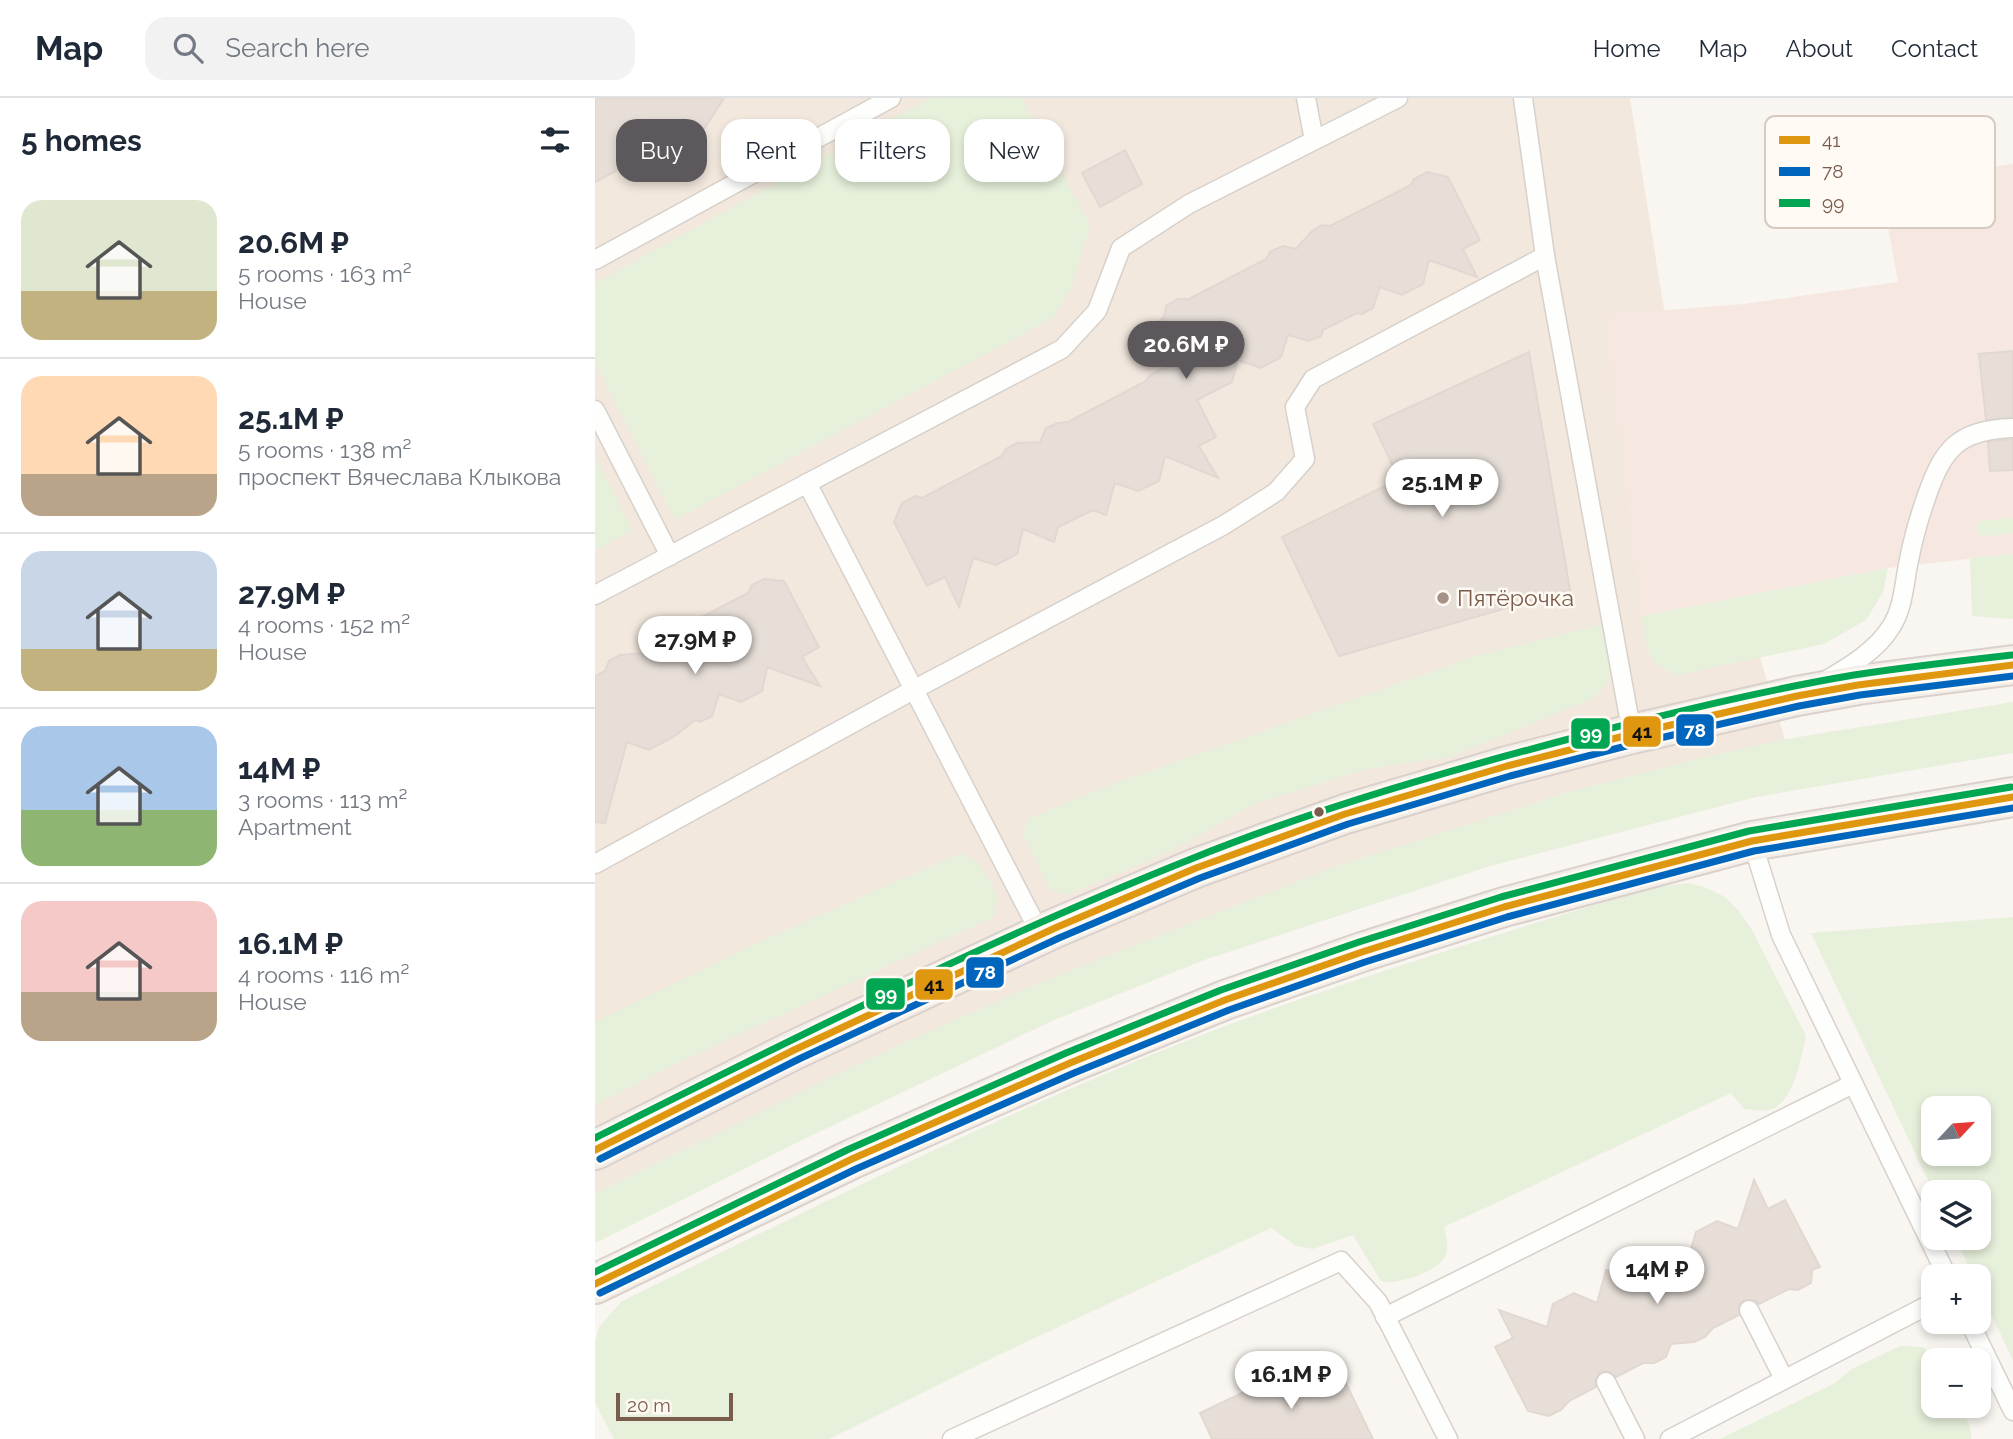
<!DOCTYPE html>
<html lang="en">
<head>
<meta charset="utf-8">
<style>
	:root { --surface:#fff; --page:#f2f2f3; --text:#1f2937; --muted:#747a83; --line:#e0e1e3; --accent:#5c585b }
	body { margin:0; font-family:Raleway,sans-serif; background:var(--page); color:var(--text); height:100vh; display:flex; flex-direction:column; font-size:26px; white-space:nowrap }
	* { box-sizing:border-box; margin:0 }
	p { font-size:23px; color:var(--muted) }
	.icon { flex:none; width:38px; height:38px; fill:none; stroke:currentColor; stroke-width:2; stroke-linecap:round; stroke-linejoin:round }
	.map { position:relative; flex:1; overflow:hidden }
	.panel { display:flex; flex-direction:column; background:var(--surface); width:595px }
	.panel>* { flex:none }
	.banner { position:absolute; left:21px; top:21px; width:665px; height:63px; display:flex; gap:14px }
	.needle { width:46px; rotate:64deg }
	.buttons { position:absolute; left:1326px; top:998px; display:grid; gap:14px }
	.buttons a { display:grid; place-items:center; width:70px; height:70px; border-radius:14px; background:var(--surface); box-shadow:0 4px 10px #0003; font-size:35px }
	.scale { position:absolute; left:21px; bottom:18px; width:117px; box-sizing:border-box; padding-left:7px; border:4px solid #7a5c4d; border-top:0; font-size:19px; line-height:24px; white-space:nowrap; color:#7a5c4d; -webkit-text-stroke:5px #fffaf3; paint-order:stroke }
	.price { position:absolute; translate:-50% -60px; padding:0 16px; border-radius:24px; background:#fff; color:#222; font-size:23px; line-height:46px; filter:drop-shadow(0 2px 4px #0008) }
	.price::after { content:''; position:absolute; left:50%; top:42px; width:21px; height:16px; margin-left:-10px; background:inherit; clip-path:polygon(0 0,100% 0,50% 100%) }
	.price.current { background:var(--accent); color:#fff }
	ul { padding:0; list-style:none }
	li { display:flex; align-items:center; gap:21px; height:175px; padding:0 21px }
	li+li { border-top:2px solid var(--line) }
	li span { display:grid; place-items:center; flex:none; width:196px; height:140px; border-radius:21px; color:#555 }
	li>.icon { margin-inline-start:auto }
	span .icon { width:84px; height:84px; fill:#fffc; stroke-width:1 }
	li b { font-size:30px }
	h2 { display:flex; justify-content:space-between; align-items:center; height:84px; padding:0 21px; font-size:30px }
	.pill { padding:0 24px; border-radius:21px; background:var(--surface); box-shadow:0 4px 10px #0003; font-size:24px; line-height:63px }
	.pill.current { background:var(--accent); color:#fff }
	header { display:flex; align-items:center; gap:42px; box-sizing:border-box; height:98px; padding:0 35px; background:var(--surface); border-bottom:2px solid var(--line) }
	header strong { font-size:33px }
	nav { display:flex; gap:38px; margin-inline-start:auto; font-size:24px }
	.search { width:490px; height:63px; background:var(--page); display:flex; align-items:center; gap:18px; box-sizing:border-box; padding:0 24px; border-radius:21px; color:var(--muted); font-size:26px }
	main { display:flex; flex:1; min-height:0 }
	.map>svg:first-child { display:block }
</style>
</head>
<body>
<header>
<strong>Map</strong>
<div class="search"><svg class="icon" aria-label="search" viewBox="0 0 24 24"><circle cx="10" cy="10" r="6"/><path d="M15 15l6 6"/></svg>Search here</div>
<nav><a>Home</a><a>Map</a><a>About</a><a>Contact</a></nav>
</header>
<main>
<section class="panel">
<h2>5 homes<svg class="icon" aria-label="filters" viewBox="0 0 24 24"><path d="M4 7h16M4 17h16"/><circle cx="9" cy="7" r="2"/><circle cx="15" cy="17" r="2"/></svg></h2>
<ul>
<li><span style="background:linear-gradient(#dfe7d0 65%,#c2b280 0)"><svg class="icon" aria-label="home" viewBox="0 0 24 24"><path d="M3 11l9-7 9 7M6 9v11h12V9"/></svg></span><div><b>20.6M ₽</b><p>5 rooms · 163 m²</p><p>House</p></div></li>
<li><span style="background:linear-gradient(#ffd9b3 70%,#b9a48a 0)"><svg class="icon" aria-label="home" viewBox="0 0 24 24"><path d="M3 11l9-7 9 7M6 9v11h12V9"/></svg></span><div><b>25.1M ₽</b><p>5 rooms · 138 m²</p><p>проспект Вячеслава Клыкова</p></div></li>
<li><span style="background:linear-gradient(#c9d6e8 70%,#c2b280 0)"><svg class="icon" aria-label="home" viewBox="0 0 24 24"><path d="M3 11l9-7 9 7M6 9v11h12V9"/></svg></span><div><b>27.9M ₽</b><p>4 rooms · 152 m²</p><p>House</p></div></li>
<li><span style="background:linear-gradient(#a9c7e8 60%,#8fb573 0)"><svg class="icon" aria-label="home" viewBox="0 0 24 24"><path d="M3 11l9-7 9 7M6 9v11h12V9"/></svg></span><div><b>14M ₽</b><p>3 rooms · 113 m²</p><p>Apartment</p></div></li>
<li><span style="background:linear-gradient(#f6c9c9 65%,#b9a48a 0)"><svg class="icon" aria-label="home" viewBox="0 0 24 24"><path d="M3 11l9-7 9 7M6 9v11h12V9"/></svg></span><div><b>16.1M ₽</b><p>4 rooms · 116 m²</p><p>House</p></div></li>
</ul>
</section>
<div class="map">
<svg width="1418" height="1341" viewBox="0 0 1418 1341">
	<rect width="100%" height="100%" fill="#f9f5f0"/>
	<path fill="#f2e8de" d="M0,0H1035L1080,280L1198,668L752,791L0,1124Z"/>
	<path fill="#f6e8e1" d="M1418,66V456L1293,470L1046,518L1010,217L1149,206L1303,184L1285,85Z"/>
	<g fill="#e7f0db" fill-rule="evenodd">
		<path d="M335,0H426L495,127L476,192L458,220L80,422L0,264V185Z"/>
		<path d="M0,358L37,432L0,453Z"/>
		<path d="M1418,420V435L1386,439L1380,431L1385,423Z"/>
		<path d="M1418,456V521L1377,518L1375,460Z"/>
		<path d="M1293,470L1288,494L1271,522L1229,546L1083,577C1050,567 1052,548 1046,518Z"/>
		<path d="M1009,526L1015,564L1013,584L999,600L855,659L772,671L660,706L576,753L472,797L454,791L428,736L433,721L515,687L881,558Z"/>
		<path d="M1418,604V655L1161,699L895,768L612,861L459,922L203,1044L0,1145V1095L290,953L441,886L739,769L977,693L1113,658L1192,641Z"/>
		<path d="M366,755L383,764L403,798L399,819L91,961L0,1007V924L162,845Z"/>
		<path d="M1093,785L1112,790L1130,799L1143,812L1157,832L1211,938C1207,958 1198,1004 1177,1011C1168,1014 1159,1012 1149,1011L1136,995L849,1129C851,1137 854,1148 851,1157C845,1173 801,1188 786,1183L758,1137L718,1151L701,1148L676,1130L412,1253L234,1341H19L0,1304V1245L4,1229L27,1203C191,1123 354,1041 522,971C695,898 876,845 1055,790Z"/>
		<path d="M1418,819V1262L1384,1191V1178H1378L1360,1139H1384V1094L1339,1095L1216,835ZM1339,1010H1384V1055H1339Z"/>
		<path d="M1305,1248L1327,1249L1341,1260L1339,1262V1307H1365C1370,1317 1378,1330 1376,1341H1125L1240,1285L1257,1271Z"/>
	</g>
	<g fill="#e6ded7" stroke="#e2d8d2" stroke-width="2">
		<path d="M0,0H129L109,31L97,37L91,36L0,84Z"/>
		<path d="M530,52L547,86L505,109L487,75Z"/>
		<path d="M832,74L853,79L885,142L868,151L882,179L834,162L828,186L807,197L785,189L778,210L767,216L762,215L728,232L726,238L714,243L693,237L686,259L666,270L643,262L637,284L602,302L621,339L604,348L623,380L570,358L564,383L543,393L520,385L511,417L498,412L463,429L459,444L428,431L422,456L401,467L378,460L364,509L350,479L332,488L299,424L307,405L320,398L327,400L407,358L411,351L422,345L445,344L451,330L463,325L473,324L551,283L555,277L582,263L562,225L569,219L571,208L583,201H594L671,161L676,153L688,148L701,151L717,133L727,127L735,128L816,87L819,81Z"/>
		<path d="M1418,253V319L1391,322L1384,256Z"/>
		<path d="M934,254L975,492L744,558L687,439L804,381L778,326Z"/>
		<path d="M1418,341V372L1395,373L1393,344Z"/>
		<path d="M169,481L189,483L224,549L207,559L225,588L172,569L167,593L146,604L124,596L117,618L105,624L100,622L80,638L54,652L32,644L10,725L0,724V578L10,573L14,563L25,557L49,555L54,542L65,536L75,535L113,516L153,495L157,487Z"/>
		<path d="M1159,1082L1173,1111L1190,1102L1225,1169L1217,1172L1216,1185L1203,1192L1194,1191L1164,1206L1160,1202H1150L1144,1206V1217L1118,1230L1110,1239L1099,1244L1076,1246L1071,1259L1059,1265H1048L1021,1279L1012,1273L1005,1274L1000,1283L1001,1289L974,1303L966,1312L954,1318L933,1313L900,1249L918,1240L904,1212L952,1229L958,1206L979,1195L1002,1205L1011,1172L1024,1177L1059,1160L1061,1155L1072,1149L1094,1158L1101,1134L1122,1123L1143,1131Z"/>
		<path d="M741,1265L778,1341H617L605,1315L674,1282L677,1289L718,1269L720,1275Z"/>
	</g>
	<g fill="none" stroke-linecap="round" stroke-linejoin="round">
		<g stroke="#d7d1cb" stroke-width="21">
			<g id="service">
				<path d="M711,0L719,42"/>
				<path d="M928,0L950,158L1037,636"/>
				<path d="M0,162L296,0"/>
				<path d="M0,312L75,458"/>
				<path d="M212,385L446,837"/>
				<path d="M0,497L467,251L502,213L526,150L594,106L803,0"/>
				<path d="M1230,583C1254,569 1282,552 1296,529C1309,509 1309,484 1314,462C1318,441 1324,420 1331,400C1348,351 1362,332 1418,330"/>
				<path d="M1157,743L1186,837L1352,1178"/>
				<path d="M0,766L320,591L629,427L681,394L710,361L700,309L718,281L950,158"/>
				<path d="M1154,1212L1189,1281"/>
				<path d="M790,1219L1258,986"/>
				<path d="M1374,1223L1418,1313"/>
				<path d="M1011,1284L1040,1341"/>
				<path d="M357,1341L746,1163L783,1204L853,1341"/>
				<path d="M1075,1341L1339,1204"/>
			</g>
		</g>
		<g stroke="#dad1cc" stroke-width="42">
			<g id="primary">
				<path d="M0,1052L199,952L460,830L601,770L750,716L912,668L1037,636L1202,598L1263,587L1418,567"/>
				<path d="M0,1186L257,1061L475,965L630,902L767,854L909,809L1157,743L1418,699"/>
			</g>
		</g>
		<use href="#service" stroke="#fefefd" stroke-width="18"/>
		<use href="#primary" stroke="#f3eee8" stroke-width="38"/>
		<g stroke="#fffaf3" stroke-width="12">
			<g id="bus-1">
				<path d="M0,1052L199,952L460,830L601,770L750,716L912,668L1037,636L1202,598L1263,587L1418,567"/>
				<path d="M0,1186L257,1061L475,965L630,902L767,854L909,809L1157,743L1418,699"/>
			</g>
		</g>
		<g stroke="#fffaf3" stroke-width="12">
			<g id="bus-2">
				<path d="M5,1061L204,961L464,840L605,780L753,726L915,678L1039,646L1204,608L1265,597L1418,578"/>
				<path d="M5,1195L261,1071L479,975L634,912L770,864L912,819L1159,753L1418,710"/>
			</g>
		</g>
		<g stroke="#fffaf3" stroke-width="12">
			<g id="bus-3">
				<path d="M0,1040C196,942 392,842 596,761C725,709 859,671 993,636C1081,614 1170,592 1259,577C1311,569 1364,563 1417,557"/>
				<path d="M0,1174L252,1052L471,955L626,892L764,844L906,799L1154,733L1416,689"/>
			</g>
		</g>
		<use href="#bus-1" stroke="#de970f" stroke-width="7"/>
		<use href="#bus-2" stroke="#0065bd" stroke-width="7"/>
		<use href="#bus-3" stroke="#00a651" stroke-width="7"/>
	</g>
	<circle fill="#a69286" stroke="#fffaf3" stroke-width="2.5" cx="848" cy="500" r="7"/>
	<circle fill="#7a5c4d" stroke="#fffaf3" stroke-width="2.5" cx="724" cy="714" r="6"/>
	<g text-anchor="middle" stroke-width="5" stroke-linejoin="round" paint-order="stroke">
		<g font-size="23" fill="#7a5c4d" stroke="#fffaf3" text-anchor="start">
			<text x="862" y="508">Пятёрочка</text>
		</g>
	</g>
	<rect x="1170" y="18" width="230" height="112" rx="10" fill="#fffaf3" stroke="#d7cbc1" stroke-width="2"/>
	<rect x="1184" y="38" width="31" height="8" fill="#de970f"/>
	<rect x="1184" y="69" width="31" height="9" fill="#0065bd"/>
	<rect x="1184" y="101" width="31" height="8" fill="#00a651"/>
	<g font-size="19" fill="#7a5c4d">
		<text x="1227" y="49">41</text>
		<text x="1227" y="80">78</text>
		<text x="1227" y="112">99</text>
	</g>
	<g stroke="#fffaf3" stroke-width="2.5">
		<rect x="1080" y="615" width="40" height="34" rx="7" fill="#0065bd"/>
		<rect x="1027" y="617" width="40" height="33" rx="7" fill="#de970f"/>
		<rect x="975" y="619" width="41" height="33" rx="7" fill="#00a651"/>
		<rect x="370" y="858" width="40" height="33" rx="7" fill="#0065bd"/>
		<rect x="319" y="870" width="40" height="33" rx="7" fill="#de970f"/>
		<rect x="270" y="879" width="41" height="34" rx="7" fill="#00a651"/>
	</g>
	<g font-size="19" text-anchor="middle" font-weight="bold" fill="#fff">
		<text x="1100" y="639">78</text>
		<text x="996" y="642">99</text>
		<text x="390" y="881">78</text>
		<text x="291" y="903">99</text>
	</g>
	<g font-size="19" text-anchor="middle" font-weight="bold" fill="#111">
		<text x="1047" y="640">41</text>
		<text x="339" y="893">41</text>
	</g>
</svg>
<div class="buttons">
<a><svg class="needle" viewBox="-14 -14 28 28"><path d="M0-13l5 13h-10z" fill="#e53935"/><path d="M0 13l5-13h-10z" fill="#747a83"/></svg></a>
<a><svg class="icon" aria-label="layers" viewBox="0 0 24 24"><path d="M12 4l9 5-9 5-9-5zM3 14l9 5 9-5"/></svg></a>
<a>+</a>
<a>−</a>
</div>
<div class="scale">20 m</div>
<b class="price current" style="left:591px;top:283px">20.6M ₽</b>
<b class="price" style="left:847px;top:421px">25.1M ₽</b>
<b class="price" style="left:100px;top:578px">27.9M ₽</b>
<b class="price" style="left:1062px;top:1208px">14M ₽</b>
<b class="price" style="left:696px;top:1313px">16.1M ₽</b>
<div class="banner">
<a class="pill current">Buy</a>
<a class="pill">Rent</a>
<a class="pill">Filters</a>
<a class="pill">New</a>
</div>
</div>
</main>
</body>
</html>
